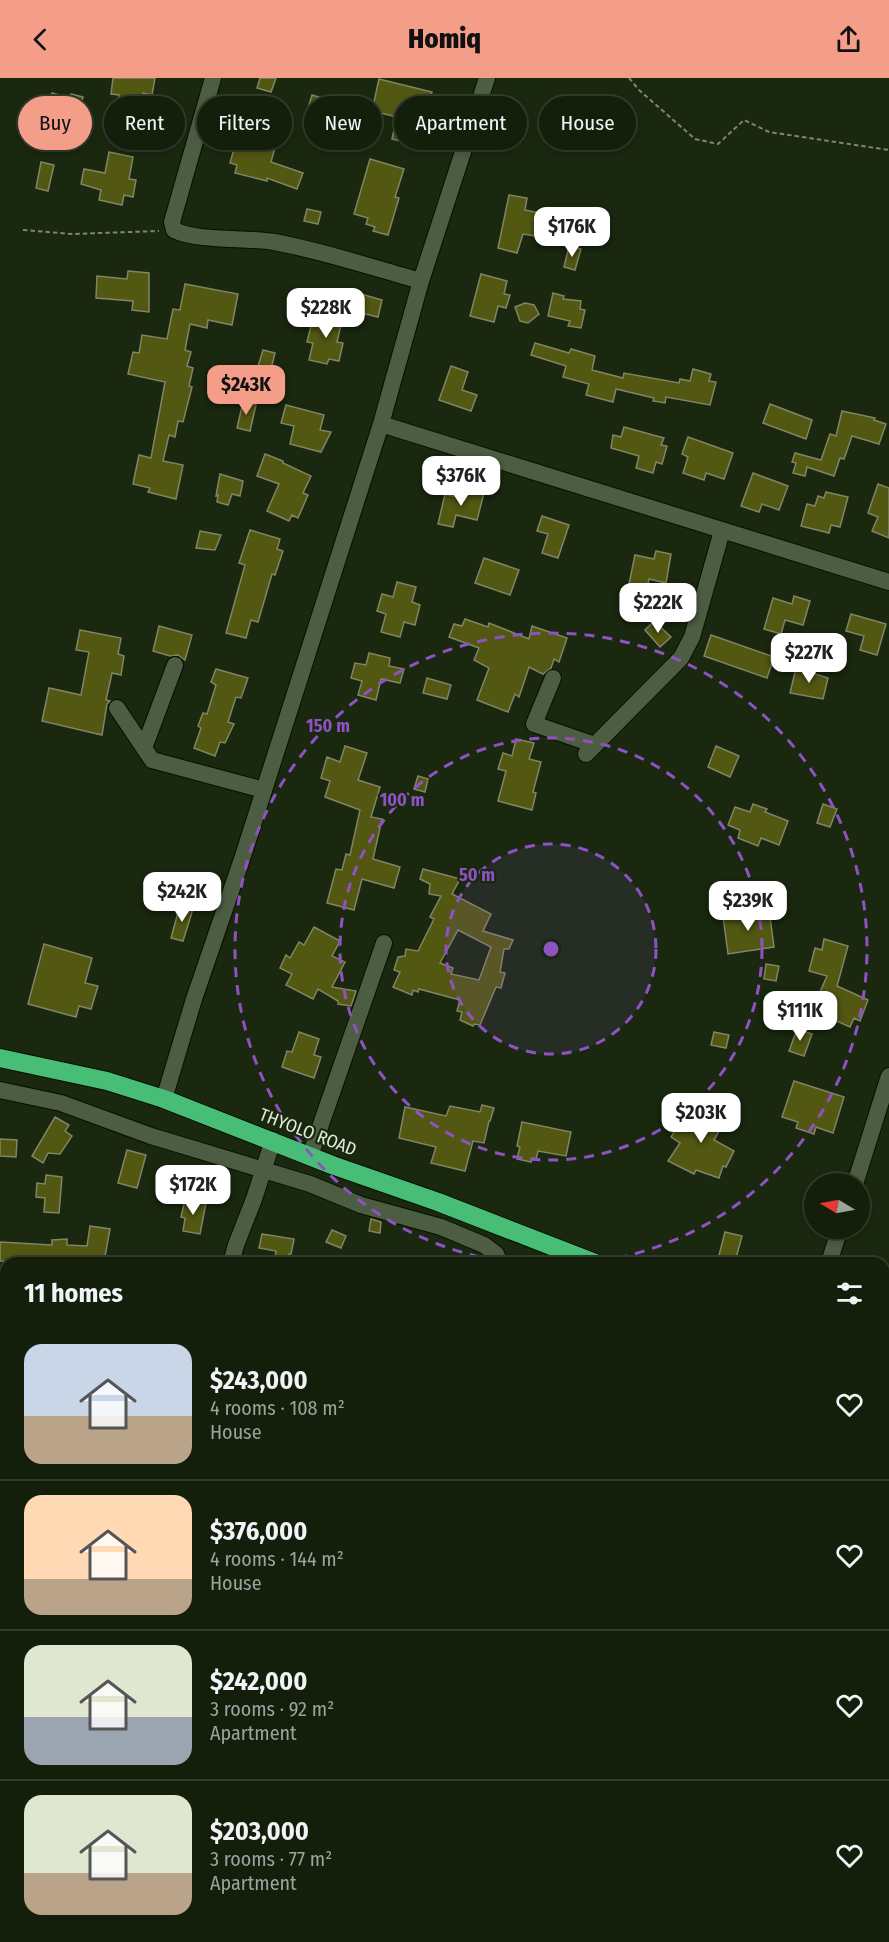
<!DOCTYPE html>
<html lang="en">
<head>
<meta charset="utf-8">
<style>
	:root { --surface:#131e0b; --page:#202b19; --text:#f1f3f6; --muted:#9da29d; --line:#323c2c; --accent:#f49e8a }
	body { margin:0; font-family:"Fira Sans Condensed",sans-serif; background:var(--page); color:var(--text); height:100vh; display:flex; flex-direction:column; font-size:22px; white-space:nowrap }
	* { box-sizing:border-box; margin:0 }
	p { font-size:20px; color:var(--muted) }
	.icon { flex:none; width:33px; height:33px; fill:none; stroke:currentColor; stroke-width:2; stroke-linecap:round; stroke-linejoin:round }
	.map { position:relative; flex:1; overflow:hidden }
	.sheet { position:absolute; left:0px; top:1179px; width:890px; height:686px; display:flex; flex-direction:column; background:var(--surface); border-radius:18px 18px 0 0; box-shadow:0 3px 9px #0003,0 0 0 2px var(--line) }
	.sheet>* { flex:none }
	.top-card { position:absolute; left:18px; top:18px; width:854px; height:54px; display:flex; gap:12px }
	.needle { width:39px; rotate:280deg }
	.buttons { position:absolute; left:804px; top:1095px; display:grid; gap:12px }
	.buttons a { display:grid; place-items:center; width:66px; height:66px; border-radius:50%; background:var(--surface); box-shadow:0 3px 9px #0003,0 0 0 2px var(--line); font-size:30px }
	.price { position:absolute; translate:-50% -51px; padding:0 14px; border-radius:12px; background:#fff; color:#222; font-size:20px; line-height:39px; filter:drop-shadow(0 2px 3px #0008) }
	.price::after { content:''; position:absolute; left:50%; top:36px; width:18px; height:14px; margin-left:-9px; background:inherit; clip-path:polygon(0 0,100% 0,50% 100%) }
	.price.on { background:var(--accent); color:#111 }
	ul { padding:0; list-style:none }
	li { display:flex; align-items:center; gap:18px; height:150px; padding:0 24px }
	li+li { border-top:2px solid var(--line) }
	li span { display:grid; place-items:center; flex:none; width:168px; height:120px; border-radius:18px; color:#555 }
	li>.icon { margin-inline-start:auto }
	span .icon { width:72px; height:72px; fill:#fffc; stroke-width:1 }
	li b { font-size:26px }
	h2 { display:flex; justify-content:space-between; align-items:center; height:72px; padding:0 24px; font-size:26px }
	.pill { padding:0 21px; border-radius:27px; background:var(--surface); box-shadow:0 3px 9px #0003,0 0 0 2px var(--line); font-size:21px; line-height:54px }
	.pill.on { background:var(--accent); color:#111 }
	header { display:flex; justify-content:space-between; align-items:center; height:78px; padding:0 24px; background:var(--accent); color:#111; font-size:27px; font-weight:800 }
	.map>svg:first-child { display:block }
</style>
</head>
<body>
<header><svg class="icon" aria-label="back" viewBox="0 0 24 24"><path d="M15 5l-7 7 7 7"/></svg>Homiq<svg class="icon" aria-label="share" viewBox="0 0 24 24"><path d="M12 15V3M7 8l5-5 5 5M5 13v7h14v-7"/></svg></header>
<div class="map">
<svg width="889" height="1864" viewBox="0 0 889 1864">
	<rect width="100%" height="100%" fill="#19280f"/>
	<g fill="#525712" stroke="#818565" stroke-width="1.5" fill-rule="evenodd">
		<path d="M113,0H155L152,17L143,15L141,28L118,24L119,17L111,16Z"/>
		<path d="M260,0H276L271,14L257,10Z"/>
		<path d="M379,1L432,14L424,47L413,44L408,65L392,61L397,39L372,33Z"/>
		<path d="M52,15L70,20L71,16L83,19L75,47L63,44L64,40L46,35Z"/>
		<path d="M312,17L329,22L323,42L306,37Z"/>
		<path d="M238,57L276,66L271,84L303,95L297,111L267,100V103L235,95L237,87L230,85Z"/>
		<path d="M109,74L133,79L129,101L136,102L133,119L124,117L122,127L99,122L101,112L81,106L84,91L105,95Z"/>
		<path d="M370,81L404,91L395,119L399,120L388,157L373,153L375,149L366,146L368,140L354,136Z"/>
		<path d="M41,84L54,87L48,113L36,110Z"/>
		<path d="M509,117L527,120L525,132L540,135L535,158L523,156L517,175L498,170Z"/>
		<path d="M307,131L321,134L318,146L304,143Z"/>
		<path d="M569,168L581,171L575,192L564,189Z"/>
		<path d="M128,193L149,195V234L132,232L133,223L96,220L97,198L127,201Z"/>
		<path d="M481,196L507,203L504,216L510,217L506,230L498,228L494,244L470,238Z"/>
		<path d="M185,206L238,216L232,247L208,242L207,250L190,246L185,272L191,274L187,288L193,290L189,308L192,309L183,344L178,343L175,359L169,357L163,383L183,387L176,421L148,414L150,410L133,406L139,377L151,380L165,304L128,296L133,274L139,275L142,257L167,261L173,231L180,232Z"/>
		<path d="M354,214L382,222L378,239L349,232Z"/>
		<path d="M553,215L564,218L563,221L581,223L580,231L585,232L581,250L568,248L570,243L548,238Z"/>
		<path d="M525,225L534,227L539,236L528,245L520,243L515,229Z"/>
		<path d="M323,234L343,239L337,264L343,265L339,283L329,281L327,286L309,282L313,265L307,264L312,244L320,246Z"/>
		<path d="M535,265L569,275L571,271L595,278L592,292L623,300L624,295L679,305L680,301L690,303L693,291L711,296L709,303L716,304L710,327L666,319L665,325L653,323L654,320L616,311L613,324L586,317L589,306L563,299L566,288L531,277Z"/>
		<path d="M263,272L275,275L269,299L256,295Z"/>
		<path d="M451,288L468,294L462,312L477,317L471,333L439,322Z"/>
		<path d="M243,324L256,327L250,353L237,350Z"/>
		<path d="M770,326L812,342L806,361L763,345Z"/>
		<path d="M286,327L324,337L320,352L331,354L321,374L290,366L294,348L281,345Z"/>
		<path d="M842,333L875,340L874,342L886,346L879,366L852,358L844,381L840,380L834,398L807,389L805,398L793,395L796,385L792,384L795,375L821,382L830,356L836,358Z"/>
		<path d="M624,349L664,360L661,367L667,368L662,386L656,384L653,395L636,390L639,378L611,370L613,357L621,359Z"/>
		<path d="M688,359L733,375L724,401L706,395L704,402L683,395L688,379L682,376Z"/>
		<path d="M265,376L283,383V385L311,398L303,415L308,417L298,440L292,437L289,443L267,433L279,406L257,398Z"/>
		<path d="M753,395L788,408L779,432L762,426L759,434L741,428Z"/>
		<path d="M220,396L243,403L240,418L232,416L228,427L217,424L218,417L216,418Z"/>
		<path d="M878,406L889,410V460L872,453L878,439L868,435Z"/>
		<path d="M464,411L484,415L477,442L456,437L453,449L438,446L445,416L462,420Z"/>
		<path d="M826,414L848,419L840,449L831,447L829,455L801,448L807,426L815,428L818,418L824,420Z"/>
		<path d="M542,438L569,447L558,480L542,475L548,456L537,453Z"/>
		<path d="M250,452L280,461L277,471L283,473L275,497L272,496L258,544L251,542L246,560L226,555L245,487L239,485Z"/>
		<path d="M200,453L221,457L215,472L196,470Z"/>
		<path d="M656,473L671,476L666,505L649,501L647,510L629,506L635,477L654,481Z"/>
		<path d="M484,480L519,492L510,517L475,505Z"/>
		<path d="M397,504L416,509L412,524L420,527L415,547L404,544L400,559L381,554L386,536L377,533L382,516L393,519Z"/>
		<path d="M794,518L810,523L803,547L785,542L781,556L764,551L773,520L792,526Z"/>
		<path d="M851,536L886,546L877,577L860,572L864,558L846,553Z"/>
		<path d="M465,541L488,549L489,545L529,561L532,548L567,560L559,584L554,581L551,590L543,596L529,589L519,619L515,616L508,634L477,622L489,590L474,582L479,570L449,559L454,546L462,548Z"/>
		<path d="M654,543L671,559L660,569L645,552Z"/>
		<path d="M159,548L192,557L185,582L178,577L170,578L153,573Z"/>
		<path d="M80,552L121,560L118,576L124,578L121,597L112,595L106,622L110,623L107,626L102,657L42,643L49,610L81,617L89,574L76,572Z"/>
		<path d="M711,557L774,579L767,600L704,578Z"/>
		<path d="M369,575L390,580L389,588L404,591L400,605L381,601L376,622L358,617L362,603L351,600L355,585L366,587Z"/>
		<path d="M796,590L828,600L823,621L790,615Z"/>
		<path d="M216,591L248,600L241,620L236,619L228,644L234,646L225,665L220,664L215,678L194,670L201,650L198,648L203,635L207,636L216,607L211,604Z"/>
		<path d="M427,600L451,607L447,621L423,615Z"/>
		<path d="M516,661L534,665L529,681L541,684L533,714L536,715L532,732L498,723L506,693L498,691L503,675L512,678Z"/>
		<path d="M345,668L367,675L358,702L380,709L371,739L382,741L373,781L400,789L394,810L362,801L354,832L327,825L336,791L342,792L346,776L350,777L360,732L325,719L330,703L321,700L327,679L340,684Z"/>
		<path d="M716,668L739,678L730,699L708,689Z"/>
		<path d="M418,698L428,701L425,714L414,711Z"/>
		<path d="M753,726L767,731L765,734L788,743L779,767L761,760L758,768L738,760L740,752L728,747L735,729L750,734Z"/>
		<path d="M823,726L837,731L830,749L817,745Z"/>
		<path d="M423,791L460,801L452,816L491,836L483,853L513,862L509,871H504L500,894L505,895L501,910L496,909L480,947L474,946L473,948L460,942L462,934L457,933L460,922L419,911L418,914L413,912L412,917L393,909L400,894L394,892L398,879L405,878L406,871L418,873L434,841L430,839L441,818L429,816L430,806L420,801ZM458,852L491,869L479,902L451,896L453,890L440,885Z"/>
		<path d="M180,827L193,831L183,863L171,860Z"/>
		<path d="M769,831L774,869L728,876L723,838Z"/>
		<path d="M314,849L340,863L332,878L345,884L332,909L356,913L351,928L338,926V923L318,911L313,921L286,907L292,896L280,890L286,877L290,880L299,864L304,867Z"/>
		<path d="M824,861L848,868L837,908L868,922L860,943L854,940L850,949L812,932L827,898L809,893L815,870L822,872Z"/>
		<path d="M44,866L92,880L85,905L98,908L91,931L79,928L76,939L28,926Z"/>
		<path d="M766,886L779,888L776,903L764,901Z"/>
		<path d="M797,951L812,956L804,978L789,973Z"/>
		<path d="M299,954L319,961L314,977L321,979L314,1000L282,989L287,973L292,974Z"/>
		<path d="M714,954L729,957L726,970L711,967Z"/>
		<path d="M794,1003L844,1019L833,1055L816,1049L814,1056L796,1050L798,1044L782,1039Z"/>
		<path d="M698,1026L725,1043L714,1062L734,1073L726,1089L723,1088L719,1100L696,1092L694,1096L668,1083L680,1065L671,1059L682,1041L687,1045Z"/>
		<path d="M482,1027L494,1030L490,1043H489L484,1065L473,1063L465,1093L431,1085L436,1069L399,1060L405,1029L446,1038L450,1028L480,1034Z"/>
		<path d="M55,1039L69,1047L65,1053L72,1058L60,1076L48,1075L43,1085L32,1078Z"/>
		<path d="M522,1044L571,1054L566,1078L538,1073L536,1081L532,1080L531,1084L517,1081L520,1069L517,1068Z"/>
		<path d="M0,1061L17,1062L16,1079L0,1078Z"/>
		<path d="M127,1072L146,1077L137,1110L118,1105Z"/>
		<path d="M46,1097L62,1099L59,1135L44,1134L45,1120L36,1119L37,1105L45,1106Z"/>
		<path d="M185,1121L206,1125L200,1156L183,1153L185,1140L181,1139Z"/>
		<path d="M371,1141L381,1144L380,1155L369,1153Z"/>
		<path d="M90,1148L110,1151L104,1184L20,1185L0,1183V1164L52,1167V1162L67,1161V1167L87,1168Z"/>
		<path d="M332,1152L346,1158L341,1170L326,1164Z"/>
		<path d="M725,1154L742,1158L736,1180L732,1179L730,1185H717Z"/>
		<path d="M262,1156L294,1161L291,1176H289L287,1185H274L276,1173L259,1170Z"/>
	</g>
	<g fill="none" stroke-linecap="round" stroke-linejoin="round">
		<g stroke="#041000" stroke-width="18">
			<g id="minor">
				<path d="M213,0L172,144L174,152C199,164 246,159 274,164C324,173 373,190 421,203"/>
				<path d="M381,346L889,504"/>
				<path d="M553,600L534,646L595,667"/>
				<path d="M117,630L152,682L264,712"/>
				<path d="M144,670L175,587"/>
				<path d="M586,676L681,580L692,559L722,453"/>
				<path d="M0,1012L61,1025L151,1058L310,1106L361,1127L441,1149L484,1167L496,1176L500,1185"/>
				<path d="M164,1021L194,921L243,778L381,346L421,203L487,0"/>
				<path d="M310,1078L384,865"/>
				<path d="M855,1106L889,998"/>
				<path d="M231,1185L236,1167L254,1121L273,1062"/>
				<path d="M829,1185L840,1150"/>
				<path d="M884,1334L889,1338"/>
				<path d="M0,1417L6,1421"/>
				<path d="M884,1484H889"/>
				<path d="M0,1501L6,1502"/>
				<path d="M884,1629L889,1633"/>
				<path d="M884,1710L889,1707"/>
				<path d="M884,1741L886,1776L884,1782"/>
				<path d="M0,1813L6,1811"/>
				<path d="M94,1864V1858"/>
			</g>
		</g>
		<g stroke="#041000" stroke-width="20">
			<g id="highway">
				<path d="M0,980L107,1003L164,1021L332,1087L438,1124L595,1185"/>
				<path d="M884,1298L889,1300"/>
			</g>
		</g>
		<g stroke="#7b8773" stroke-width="2" stroke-dasharray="4.5 3" stroke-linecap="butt">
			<path d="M629,0L639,12L695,61L718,66L744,42L769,54L889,72"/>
			<path d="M23,152L72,156L159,153"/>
		</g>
		<use href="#minor" stroke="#4d5d42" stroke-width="16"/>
		<use href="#highway" stroke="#48bd76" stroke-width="18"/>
	</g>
	<circle cx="551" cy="871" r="105" fill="#8f52c4" fill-opacity=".12"/>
	<g fill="none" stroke="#8f52c4" stroke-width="3" stroke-dasharray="10 8">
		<circle cx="551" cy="871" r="105"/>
		<circle cx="551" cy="871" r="211"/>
		<path d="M515 1185A316 316 0 1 1 587 1185"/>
	</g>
	<g text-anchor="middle" stroke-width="4.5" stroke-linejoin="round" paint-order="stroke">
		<g font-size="18" fill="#dfe9d9" stroke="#19280f">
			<text transform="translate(308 1054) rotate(21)" y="6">THYOLO ROAD</text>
		</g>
	</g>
	<circle cx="551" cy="871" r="9" fill="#8f52c4" stroke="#19280f" stroke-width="3"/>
	<g font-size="18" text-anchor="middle" font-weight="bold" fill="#8f52c4" stroke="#19280f" stroke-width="4.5" stroke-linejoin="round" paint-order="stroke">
		<text x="328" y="654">150 m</text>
		<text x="402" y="728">100 m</text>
		<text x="477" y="803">50 m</text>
	</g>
</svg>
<div class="buttons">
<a><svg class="needle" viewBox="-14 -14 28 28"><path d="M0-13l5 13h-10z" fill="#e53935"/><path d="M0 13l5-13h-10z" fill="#9da29d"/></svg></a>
</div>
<b class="price" style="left:572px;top:180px">$176K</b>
<b class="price" style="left:326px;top:261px">$228K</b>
<b class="price on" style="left:246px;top:338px">$243K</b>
<b class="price" style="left:461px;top:429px">$376K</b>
<b class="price" style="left:658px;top:556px">$222K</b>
<b class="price" style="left:809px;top:606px">$227K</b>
<b class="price" style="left:182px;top:845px">$242K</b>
<b class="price" style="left:748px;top:854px">$239K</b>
<b class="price" style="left:800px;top:964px">$111K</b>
<b class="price" style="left:701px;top:1066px">$203K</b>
<b class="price" style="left:193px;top:1138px">$172K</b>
<div class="top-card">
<a class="pill on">Buy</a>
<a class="pill">Rent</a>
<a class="pill">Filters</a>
<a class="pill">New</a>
<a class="pill">Apartment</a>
<a class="pill">House</a>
</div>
<section class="sheet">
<h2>11 homes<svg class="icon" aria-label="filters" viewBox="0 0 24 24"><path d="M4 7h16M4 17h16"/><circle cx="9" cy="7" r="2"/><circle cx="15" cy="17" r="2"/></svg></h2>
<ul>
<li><span style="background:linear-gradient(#c9d6e8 60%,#b9a48a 0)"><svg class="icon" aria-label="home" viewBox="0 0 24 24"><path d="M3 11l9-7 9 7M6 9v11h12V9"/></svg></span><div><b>$243,000</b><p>4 rooms · 108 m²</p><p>House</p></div><svg class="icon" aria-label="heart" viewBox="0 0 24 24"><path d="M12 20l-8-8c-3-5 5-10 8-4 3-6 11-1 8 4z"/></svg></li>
<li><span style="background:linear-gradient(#ffd9b3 70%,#b9a48a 0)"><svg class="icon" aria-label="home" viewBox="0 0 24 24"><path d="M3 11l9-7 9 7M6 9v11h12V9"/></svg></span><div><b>$376,000</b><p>4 rooms · 144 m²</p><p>House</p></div><svg class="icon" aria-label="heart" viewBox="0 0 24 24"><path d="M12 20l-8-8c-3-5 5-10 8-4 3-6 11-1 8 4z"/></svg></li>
<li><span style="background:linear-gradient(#dfe7d0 60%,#9aa5b1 0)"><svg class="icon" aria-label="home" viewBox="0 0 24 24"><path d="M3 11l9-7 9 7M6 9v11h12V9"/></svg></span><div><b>$242,000</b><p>3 rooms · 92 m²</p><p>Apartment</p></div><svg class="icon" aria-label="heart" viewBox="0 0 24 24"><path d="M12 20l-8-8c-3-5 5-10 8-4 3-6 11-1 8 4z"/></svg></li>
<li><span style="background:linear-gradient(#dfe7d0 65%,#b9a48a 0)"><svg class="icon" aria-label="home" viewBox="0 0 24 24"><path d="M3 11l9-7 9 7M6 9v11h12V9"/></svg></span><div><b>$203,000</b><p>3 rooms · 77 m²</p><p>Apartment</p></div><svg class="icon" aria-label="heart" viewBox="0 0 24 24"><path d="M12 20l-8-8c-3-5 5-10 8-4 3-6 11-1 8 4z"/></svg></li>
</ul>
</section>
</div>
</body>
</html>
